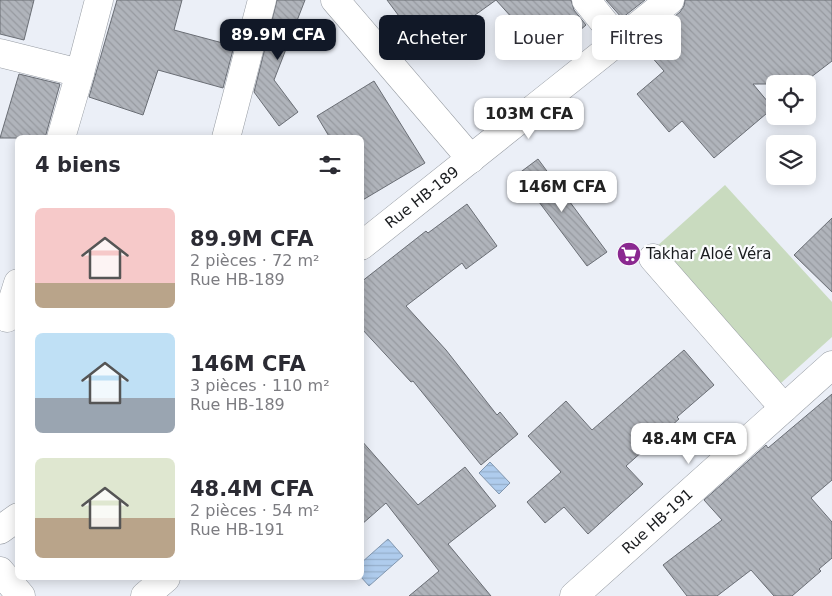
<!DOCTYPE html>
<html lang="fr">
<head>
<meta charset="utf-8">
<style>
	:root { --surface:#fff; --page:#f7f7f7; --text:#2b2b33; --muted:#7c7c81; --accent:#111827 }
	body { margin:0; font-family:"DejaVu Sans",sans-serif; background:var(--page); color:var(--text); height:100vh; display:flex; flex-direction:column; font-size:19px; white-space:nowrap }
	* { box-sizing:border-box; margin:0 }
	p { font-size:16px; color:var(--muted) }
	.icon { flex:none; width:28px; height:28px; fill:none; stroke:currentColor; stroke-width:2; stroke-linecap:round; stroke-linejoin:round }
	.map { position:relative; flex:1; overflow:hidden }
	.side { position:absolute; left:15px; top:135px; width:349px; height:445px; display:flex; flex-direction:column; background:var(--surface); border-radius:8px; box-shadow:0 2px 12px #0003 }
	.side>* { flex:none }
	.guide { position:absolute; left:379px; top:15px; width:378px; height:45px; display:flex; gap:10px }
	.controls { position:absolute; left:766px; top:75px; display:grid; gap:10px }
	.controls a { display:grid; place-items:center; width:50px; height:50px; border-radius:8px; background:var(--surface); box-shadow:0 2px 12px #0003; font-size:25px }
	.price { position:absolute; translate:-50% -42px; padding:0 11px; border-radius:10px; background:#fff; color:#222; font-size:16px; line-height:32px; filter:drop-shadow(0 1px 2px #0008) }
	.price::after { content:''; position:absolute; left:50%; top:30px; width:15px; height:11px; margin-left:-8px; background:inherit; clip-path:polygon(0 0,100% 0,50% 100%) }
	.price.active { background:var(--accent); color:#fff }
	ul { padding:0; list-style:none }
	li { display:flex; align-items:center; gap:15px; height:125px; padding:0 20px }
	li span { display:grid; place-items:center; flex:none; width:140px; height:100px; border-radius:8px; color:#555 }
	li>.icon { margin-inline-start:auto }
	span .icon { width:60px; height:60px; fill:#fffc; stroke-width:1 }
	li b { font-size:21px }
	h2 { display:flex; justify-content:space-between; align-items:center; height:60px; padding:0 20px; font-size:21px }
	.tag { padding:0 18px; border-radius:8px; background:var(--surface); box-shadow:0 2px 12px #0003; font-size:18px; line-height:45px }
	.tag.active { background:var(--accent); color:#fff }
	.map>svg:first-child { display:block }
</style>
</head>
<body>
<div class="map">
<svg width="832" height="596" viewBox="0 0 832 596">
	<defs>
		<pattern id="water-rules" width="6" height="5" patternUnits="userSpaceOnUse" patternTransform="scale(1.25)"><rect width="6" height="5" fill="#afcced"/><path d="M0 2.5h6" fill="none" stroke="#96afcb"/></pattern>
		<pattern id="building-back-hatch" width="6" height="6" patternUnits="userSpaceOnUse" patternTransform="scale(1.25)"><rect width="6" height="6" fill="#b0b4bb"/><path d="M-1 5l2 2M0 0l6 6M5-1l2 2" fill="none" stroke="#979aa0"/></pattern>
	</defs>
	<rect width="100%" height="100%" fill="#ebeff7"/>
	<path fill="#c9dbbf" d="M725,185L832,302V337L781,383L656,247Z"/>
	<g fill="url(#water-rules)" stroke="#8297af">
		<path d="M490,462L510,483L499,494L479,473Z"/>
		<path d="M388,539L403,556L369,586L361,577V563Z"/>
	</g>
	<g fill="url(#building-back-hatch)" stroke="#6a6e75">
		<path d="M0,0H34L24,40L0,34Z"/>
		<path d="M117,0H182L174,30L234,46L223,88L158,70L143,115L89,97Z"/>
		<path d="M277,0H305L274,80L298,112L279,126L254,92Z"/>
		<path d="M387,0H571L574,10L586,25L548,58L496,0L425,51Z"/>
		<path d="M606,0H645L622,18Z"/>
		<path d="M685,0H832V61L802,84H753L773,108L714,158L682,121L669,132L637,94L664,71L642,46L647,42L645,40L680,12L684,6Z"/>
		<path d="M19,74L60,84L45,138H0Z"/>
		<path d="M374,81L425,163L361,201V138H330L317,116Z"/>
		<path d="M538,159L607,252L587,266L518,174Z"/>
		<path d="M467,204L497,246L466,269L462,263L406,306L446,350L497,415L500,412L518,434L481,465L413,381L411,382L361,328V282L426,231L428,233Z"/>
		<path d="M832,218V292L794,255Z"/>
		<path d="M684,350L714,385L677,417L679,419L626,466L643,484L588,534L564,507L545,523L527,502L561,472L528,436L566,401L592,430Z"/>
		<path d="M832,394V480L811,498L832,522V558L819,569L821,571L792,596H774L751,570L717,596H687L663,565L722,520L704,500L766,445L768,448Z"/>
		<path d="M361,440L418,505L465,467L496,506L448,544L491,596H409L439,571L386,503L361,525Z"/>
	</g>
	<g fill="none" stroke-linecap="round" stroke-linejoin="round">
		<g stroke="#979ca3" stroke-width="29">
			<g id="minor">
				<path d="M335,0L471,159"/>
				<path d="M586,0L619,41"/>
				<path d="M0,53L80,73"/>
				<path d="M61,138L80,73L99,0"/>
				<path d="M226,138L262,0"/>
				<path d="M653,258L784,408"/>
				<path d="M7,318L18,283"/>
				<path d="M0,571L21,596"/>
				<path d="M145,596L166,578"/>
				<path id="s1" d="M574,596L832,365"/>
			</g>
		</g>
		<g stroke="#979ca3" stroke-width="29">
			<g id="tertiary">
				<path id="s2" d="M361,246L670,0"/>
				<path d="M0,530L18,517"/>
			</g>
		</g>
		<use href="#minor" stroke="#fff" stroke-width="28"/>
		<use href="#tertiary" stroke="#fff" stroke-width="28"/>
	</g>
	<defs>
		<g id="supermarket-disc" transform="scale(1.25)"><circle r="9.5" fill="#8a2890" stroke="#fbfcfe"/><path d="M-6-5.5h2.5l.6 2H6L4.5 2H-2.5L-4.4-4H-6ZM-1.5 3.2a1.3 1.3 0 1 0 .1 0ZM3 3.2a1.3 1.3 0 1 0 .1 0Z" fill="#fff"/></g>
	</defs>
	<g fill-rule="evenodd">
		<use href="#supermarket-disc" x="629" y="254"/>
	</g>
	<g text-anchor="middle" stroke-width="4.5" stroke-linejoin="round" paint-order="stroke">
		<g font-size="15" fill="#1a1c1f" stroke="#fbfcfe">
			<text dy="5" stroke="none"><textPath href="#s2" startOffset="78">Rue HB-189</textPath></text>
			<text dy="5" stroke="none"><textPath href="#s1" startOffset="112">Rue HB-191</textPath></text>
		</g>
		<g font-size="15" fill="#1a1c1f" stroke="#fbfcfe" text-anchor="start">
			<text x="646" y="259">Takhar Aloé Véra</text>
		</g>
	</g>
</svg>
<div class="controls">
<a><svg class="icon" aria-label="locate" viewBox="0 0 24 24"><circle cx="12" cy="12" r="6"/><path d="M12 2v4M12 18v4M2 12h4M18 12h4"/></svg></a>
<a><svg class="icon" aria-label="layers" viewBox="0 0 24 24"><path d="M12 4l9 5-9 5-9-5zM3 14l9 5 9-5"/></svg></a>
</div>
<b class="price active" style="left:278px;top:61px">89.9M CFA</b>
<b class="price" style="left:529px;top:140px">103M CFA</b>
<b class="price" style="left:562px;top:213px">146M CFA</b>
<b class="price" style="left:689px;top:465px">48.4M CFA</b>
<div class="guide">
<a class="tag active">Acheter</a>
<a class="tag">Louer</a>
<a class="tag">Filtres</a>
</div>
<section class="side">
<h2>4 biens<svg class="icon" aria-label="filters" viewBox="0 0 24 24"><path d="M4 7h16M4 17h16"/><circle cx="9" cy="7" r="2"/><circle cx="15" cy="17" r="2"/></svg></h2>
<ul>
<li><span style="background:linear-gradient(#f6c9c9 75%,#b9a48a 0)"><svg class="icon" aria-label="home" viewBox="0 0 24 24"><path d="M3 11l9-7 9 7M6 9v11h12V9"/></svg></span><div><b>89.9M CFA</b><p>2 pièces · 72 m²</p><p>Rue HB-189</p></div></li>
<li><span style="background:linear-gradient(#bfe0f5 65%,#9aa5b1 0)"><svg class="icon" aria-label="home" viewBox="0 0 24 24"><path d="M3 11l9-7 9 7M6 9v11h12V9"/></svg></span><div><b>146M CFA</b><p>3 pièces · 110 m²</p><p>Rue HB-189</p></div></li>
<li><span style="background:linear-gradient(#dfe7d0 60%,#b9a48a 0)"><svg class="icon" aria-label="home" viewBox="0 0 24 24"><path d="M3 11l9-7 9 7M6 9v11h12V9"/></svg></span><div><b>48.4M CFA</b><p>2 pièces · 54 m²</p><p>Rue HB-191</p></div></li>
</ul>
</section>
</div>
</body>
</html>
